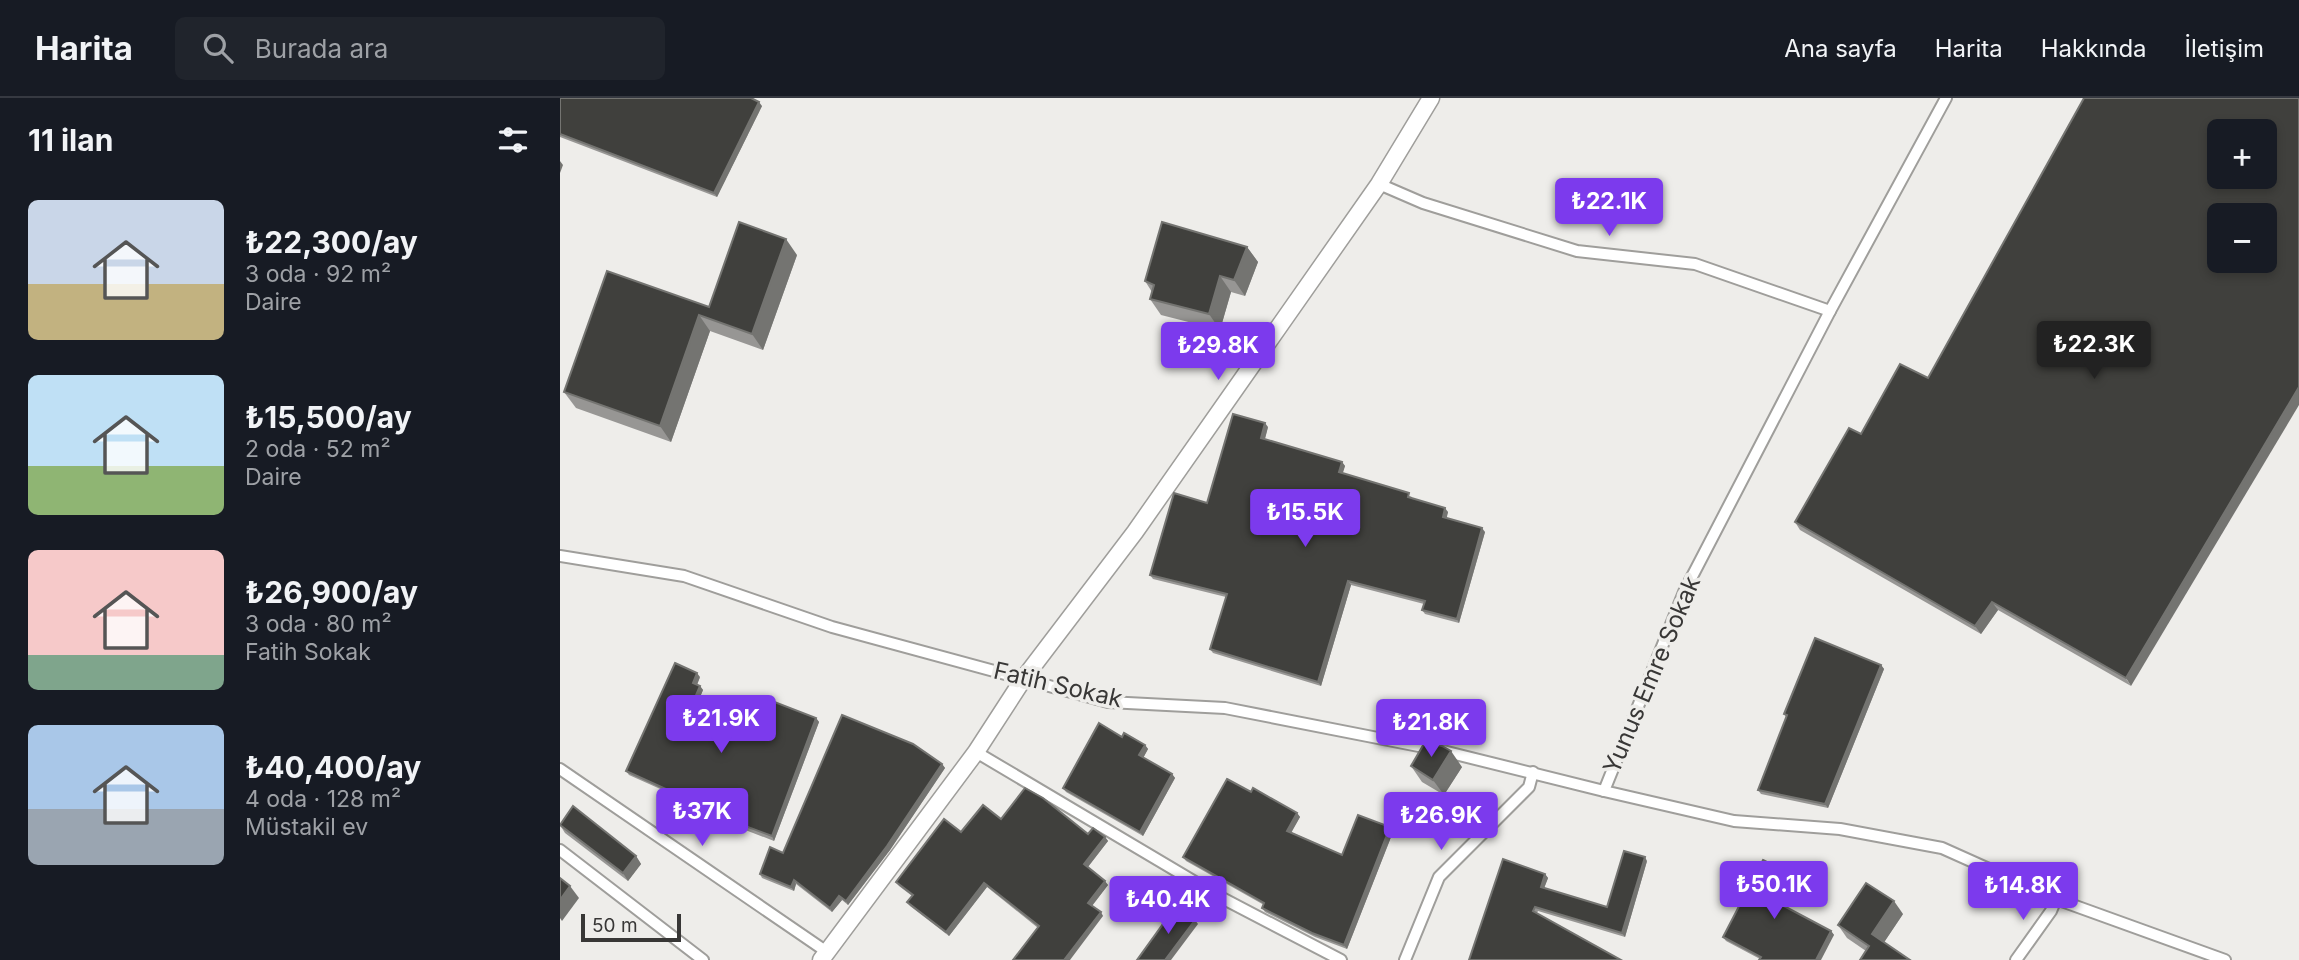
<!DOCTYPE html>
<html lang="tr">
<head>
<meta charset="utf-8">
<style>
	:root { --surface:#171b24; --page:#20242c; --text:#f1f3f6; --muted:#9ea1a6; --line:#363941; --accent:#7c3aed }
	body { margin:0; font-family:Inter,sans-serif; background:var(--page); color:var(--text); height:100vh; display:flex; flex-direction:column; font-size:26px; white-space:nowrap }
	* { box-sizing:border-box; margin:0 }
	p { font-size:23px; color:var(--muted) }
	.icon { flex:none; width:38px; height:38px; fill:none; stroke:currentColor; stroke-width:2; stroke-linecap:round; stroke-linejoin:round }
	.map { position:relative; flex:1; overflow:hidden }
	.sheet { display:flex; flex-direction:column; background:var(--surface); width:560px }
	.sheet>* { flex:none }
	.tools { position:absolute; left:1647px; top:21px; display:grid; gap:14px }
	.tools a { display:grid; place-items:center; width:70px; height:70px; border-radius:10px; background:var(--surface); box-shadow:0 4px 10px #0003; font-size:35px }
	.scale { position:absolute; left:21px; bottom:18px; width:100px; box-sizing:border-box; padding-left:7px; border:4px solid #383736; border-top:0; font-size:19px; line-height:24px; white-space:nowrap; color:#383736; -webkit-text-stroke:5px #eeedea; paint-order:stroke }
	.price { position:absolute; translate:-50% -60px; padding:0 16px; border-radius:7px; background:var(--accent); color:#fff; font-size:23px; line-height:46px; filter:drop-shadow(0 2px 4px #0008) }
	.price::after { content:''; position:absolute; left:50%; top:42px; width:21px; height:16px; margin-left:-10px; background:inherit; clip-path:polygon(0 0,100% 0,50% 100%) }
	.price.active { background:#222; color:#fff }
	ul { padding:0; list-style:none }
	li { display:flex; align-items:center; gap:21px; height:175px; padding:0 28px }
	li span { display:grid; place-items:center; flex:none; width:196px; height:140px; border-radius:10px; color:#555 }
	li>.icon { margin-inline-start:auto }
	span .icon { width:84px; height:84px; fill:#fffc; stroke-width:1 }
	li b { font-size:30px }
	h2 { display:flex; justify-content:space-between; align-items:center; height:84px; padding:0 28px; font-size:30px }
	header { display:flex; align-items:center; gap:42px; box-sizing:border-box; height:98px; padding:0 35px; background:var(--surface); border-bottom:2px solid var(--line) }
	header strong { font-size:33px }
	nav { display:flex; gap:38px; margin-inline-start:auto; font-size:24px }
	.search { width:490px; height:63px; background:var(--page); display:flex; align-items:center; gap:18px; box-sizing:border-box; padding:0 24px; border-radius:10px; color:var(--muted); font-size:26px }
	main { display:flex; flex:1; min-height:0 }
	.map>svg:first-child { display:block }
</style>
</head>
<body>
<header>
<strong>Harita</strong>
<div class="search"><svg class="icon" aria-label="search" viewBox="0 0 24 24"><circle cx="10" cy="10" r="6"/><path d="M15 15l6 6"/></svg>Burada ara</div>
<nav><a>Ana sayfa</a><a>Harita</a><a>Hakkında</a><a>İletişim</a></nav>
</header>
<main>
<section class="sheet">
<h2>11 ilan<svg class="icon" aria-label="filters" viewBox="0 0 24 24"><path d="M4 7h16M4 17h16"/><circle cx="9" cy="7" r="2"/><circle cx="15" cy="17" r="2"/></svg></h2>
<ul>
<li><span style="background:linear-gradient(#c9d6e8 60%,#c2b280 0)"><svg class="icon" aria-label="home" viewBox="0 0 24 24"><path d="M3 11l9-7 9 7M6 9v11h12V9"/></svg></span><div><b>₺22,300/ay</b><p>3 oda · 92 m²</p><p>Daire</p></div></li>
<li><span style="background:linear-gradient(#bfe0f5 65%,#8fb573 0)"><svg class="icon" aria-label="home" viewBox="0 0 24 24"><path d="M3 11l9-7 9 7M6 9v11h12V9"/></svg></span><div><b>₺15,500/ay</b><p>2 oda · 52 m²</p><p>Daire</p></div></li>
<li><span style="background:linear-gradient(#f6c9c9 75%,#7fa58c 0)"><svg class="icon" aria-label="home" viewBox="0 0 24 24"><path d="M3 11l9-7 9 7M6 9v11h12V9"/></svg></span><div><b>₺26,900/ay</b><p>3 oda · 80 m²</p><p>Fatih Sokak</p></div></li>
<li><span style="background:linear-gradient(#a9c7e8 60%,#9aa5b1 0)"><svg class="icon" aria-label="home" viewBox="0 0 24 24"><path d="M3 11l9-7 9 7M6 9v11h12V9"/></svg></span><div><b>₺40,400/ay</b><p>4 oda · 128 m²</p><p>Müstakil ev</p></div></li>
</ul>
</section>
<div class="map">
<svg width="1739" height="862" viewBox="0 0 1739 862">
	<rect width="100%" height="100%" fill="#eeedea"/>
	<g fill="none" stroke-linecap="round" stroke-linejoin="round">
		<g stroke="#9f9e9b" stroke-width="14">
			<g id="street">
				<path d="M1386,0L1270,213L1124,494L1044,693L1174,723L1280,731L1382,750L1496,801L1665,862"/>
				<path d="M819,86L863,105L1017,153L1135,166L1270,213"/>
				<path d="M0,458L124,478L272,529L548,604L665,610L879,652L1044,693"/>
				<path d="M416,654L662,800L781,862"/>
				<path d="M0,671L267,854"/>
				<path d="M0,752L143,862"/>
				<path d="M845,862L879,779L969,689L973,674"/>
				<path d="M1456,862L1491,813L1496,801"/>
			</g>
		</g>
		<g stroke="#9f9e9b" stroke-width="19">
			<path id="secondary" d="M261,862L416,654L464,580L575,434L819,86L871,0"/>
		</g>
		<use href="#street" stroke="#fff" stroke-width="10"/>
		<use href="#secondary" stroke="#fff" stroke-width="16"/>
	</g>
	<g fill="#979694">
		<path d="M0,0L202,8L157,99L0,39Z"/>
		<path d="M687,149L698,164L685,198L671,194L660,232L601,217L590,201L592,194L585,183Z"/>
		<path d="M237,157L203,252L150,233L111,344L16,310L4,294Z"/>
		<path d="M1368,280L1571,588L1438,512L1421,536L1240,432L1235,424L1301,336Z"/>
		<path d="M708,329L705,341L782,364L785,368L782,375L852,399V400L888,414L886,420L925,434L899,525L865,516L862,512L864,506L791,487L761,588L653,555L650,551L666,499L593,481L590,477Z"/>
		<path d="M1321,567L1324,571L1268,710L1201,696L1198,692L1226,619L1224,616Z"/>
		<path d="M140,579L137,587L140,588L143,592L138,604L202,628L256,620L259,624L214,743L108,702L105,698L107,694L69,677L66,673Z"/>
		<path d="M562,639L585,647L588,651L583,660L612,676L615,680L583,738L506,694L503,690Z"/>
		<path d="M382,666L385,670L330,752L288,807L282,802L272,814L236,786L234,793L202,780L200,776L223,755Z"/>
		<path d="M851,668L902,669L884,697L862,684Z"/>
		<path d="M691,694L737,715L740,719L731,734L782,757L833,734L787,851L755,839L705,814L702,810L704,807L626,763L623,759Z"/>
		<path d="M441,721L545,739L548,743L528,769L548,787L532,808L543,818L478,830L427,789L389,838L350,808L347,804L352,798L339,788L336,784L401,734Z"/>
		<path d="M0,727L76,758L81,766L68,783L5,735Z"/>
		<path d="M1087,763L1065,839L978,813L977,815L909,862L985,776L988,780L984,790L1047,809Z"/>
		<path d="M1236,779L1239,783L1226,809L1271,833L1274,837L1200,861L1166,843L1163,839Z"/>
		<path d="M1343,816L1324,844L1306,853L1287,840L1278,827Z"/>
	</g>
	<g fill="#747471">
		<path d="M199,4L202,8L157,99L154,95Z"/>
		<path d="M0,63L3,67L0,75Z"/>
		<path d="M226,141L237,157L203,252L192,236Z"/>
		<path d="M687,149L698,164L685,198L674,182Z"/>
		<path d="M660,178L671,194L660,232L649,216Z"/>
		<path d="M139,217L150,233L111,344L100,328Z"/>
		<path d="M1739,289V307L1571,588L1566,580Z"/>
		<path d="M705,325L708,329L704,344L701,340Z"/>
		<path d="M782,364L785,368L782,378L779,374Z"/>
		<path d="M885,410L888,414L886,423L883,419Z"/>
		<path d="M922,430L925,434L899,525L897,521Z"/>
		<path d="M788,483L791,487L761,588L758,584Z"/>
		<path d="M1432,504L1438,512L1421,536L1415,528Z"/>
		<path d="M1321,567L1324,571L1268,710L1265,706Z"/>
		<path d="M137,575L140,579L136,589L133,585Z"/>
		<path d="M140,588L143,592L137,606L134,602Z"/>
		<path d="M256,620L259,624L214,743L212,738Z"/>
		<path d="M585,647L588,651L582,662L579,657Z"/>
		<path d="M891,653L902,669L884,697L873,682Z"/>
		<path d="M382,666L385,670L330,752L288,807L286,803Z"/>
		<path d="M612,676L615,680L583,738L580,734Z"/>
		<path d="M737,715L740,719L730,737L727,733Z"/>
		<path d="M830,729L833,734L787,851L784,847Z"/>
		<path d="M545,739L548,743L527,770L524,766Z"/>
		<path d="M76,758L81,766L68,783L63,775Z"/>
		<path d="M1085,759L1087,763L1065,839L1062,835Z"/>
		<path d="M985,776L988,780L983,793L981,789Z"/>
		<path d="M1236,779L1239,783L1225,811L1222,807Z"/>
		<path d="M234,782L236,786L234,793L231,789Z"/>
		<path d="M545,783L548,787L531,809L528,805Z"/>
		<path d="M424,785L427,789L389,838L386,834Z"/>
		<path d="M10,788L19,800L2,823L0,820V802Z"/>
		<path d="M279,798L282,802L272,814L270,810Z"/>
		<path d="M1334,803L1343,816L1321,849L1312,836Z"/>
		<path d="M541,814L543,818L510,862H504Z"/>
		<path d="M635,822L638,826L611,862H605Z"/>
		<path d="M1271,833L1274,837L1261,862H1256Z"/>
	</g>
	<g fill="#40403d" stroke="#747471" stroke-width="2" fill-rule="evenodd">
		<path d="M0,0H191L199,4L154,95L0,36Z"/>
		<path d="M1524,0H1739V289L1566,580L1432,504L1415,528L1235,424L1289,330L1301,336L1340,266L1368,280ZM1659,33H1704V79H1659ZM1659,117H1704V163H1659Z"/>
		<path d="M179,124L226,141L192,236L139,217L100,328L4,294L47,173L149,209Z"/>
		<path d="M602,124L687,149L674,182L660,178L649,216L590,201L594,187L585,183Z"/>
		<path d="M673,316L705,325L701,340L782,364L779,374L849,395L848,399L885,410L883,419L922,430L897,521L862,512L865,503L788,483L758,584L650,551L667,496L590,477L614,395L647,405Z"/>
		<path d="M1255,540L1321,567L1265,706L1198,692L1227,617L1224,616Z"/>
		<path d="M115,565L137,575L133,585L140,588L134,602L202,628L212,603L256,620L212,738L105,698L108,692L66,673Z"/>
		<path d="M282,617L353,646L382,666L327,748L286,803L279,798L270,810L234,782L231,789L200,776L210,749L223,755Z"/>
		<path d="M539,625L562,639L564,635L585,647L579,657L612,676L580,734L503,690Z"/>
		<path d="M865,644L882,648L891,653L873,682L851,668Z"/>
		<path d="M667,681L691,694L693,690L737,715L727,733L782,757L798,717L830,729L784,847L752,835L702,810L704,805L623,759Z"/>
		<path d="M465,690L483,700L528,736L533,730L545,739L524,766L545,783L528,805L541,814L504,862H453L479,828L424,785L386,834L347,804L353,797L336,784L384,721L401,734L423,707L441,721Z"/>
		<path d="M13,708L76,758L63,775L0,727Z"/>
		<path d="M1064,753L1085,759L1062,835L975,809L973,813L1061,862H909L943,761L985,776L981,789L1047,809Z"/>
		<path d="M1203,762L1236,779L1222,807L1271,833L1256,862H1199L1201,859L1163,839Z"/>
		<path d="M0,780L10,788L0,802Z"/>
		<path d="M1306,785L1334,803L1312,836L1350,862H1300L1309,848L1278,827Z"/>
		<path d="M616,808L635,822L605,862H577Z"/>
	</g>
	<g text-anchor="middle" stroke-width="7" stroke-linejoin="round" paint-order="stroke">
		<g font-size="24" fill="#383736" stroke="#eeedea">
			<text transform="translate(1092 577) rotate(-67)" y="8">Yunus Emre Sokak</text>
			<text transform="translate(498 587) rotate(13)" y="8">Fatih Sokak</text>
		</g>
	</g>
</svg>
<div class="tools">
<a>+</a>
<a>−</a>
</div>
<div class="scale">50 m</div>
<b class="price" style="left:1049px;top:140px">₺22.1K</b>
<b class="price active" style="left:1534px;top:283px">₺22.3K</b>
<b class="price" style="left:658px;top:284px">₺29.8K</b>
<b class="price" style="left:745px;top:451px">₺15.5K</b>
<b class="price" style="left:161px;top:657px">₺21.9K</b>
<b class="price" style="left:871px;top:661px">₺21.8K</b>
<b class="price" style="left:142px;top:750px">₺37K</b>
<b class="price" style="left:881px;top:754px">₺26.9K</b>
<b class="price" style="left:1214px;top:823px">₺50.1K</b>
<b class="price" style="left:1463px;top:824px">₺14.8K</b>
<b class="price" style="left:608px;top:838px">₺40.4K</b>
</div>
</main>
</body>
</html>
